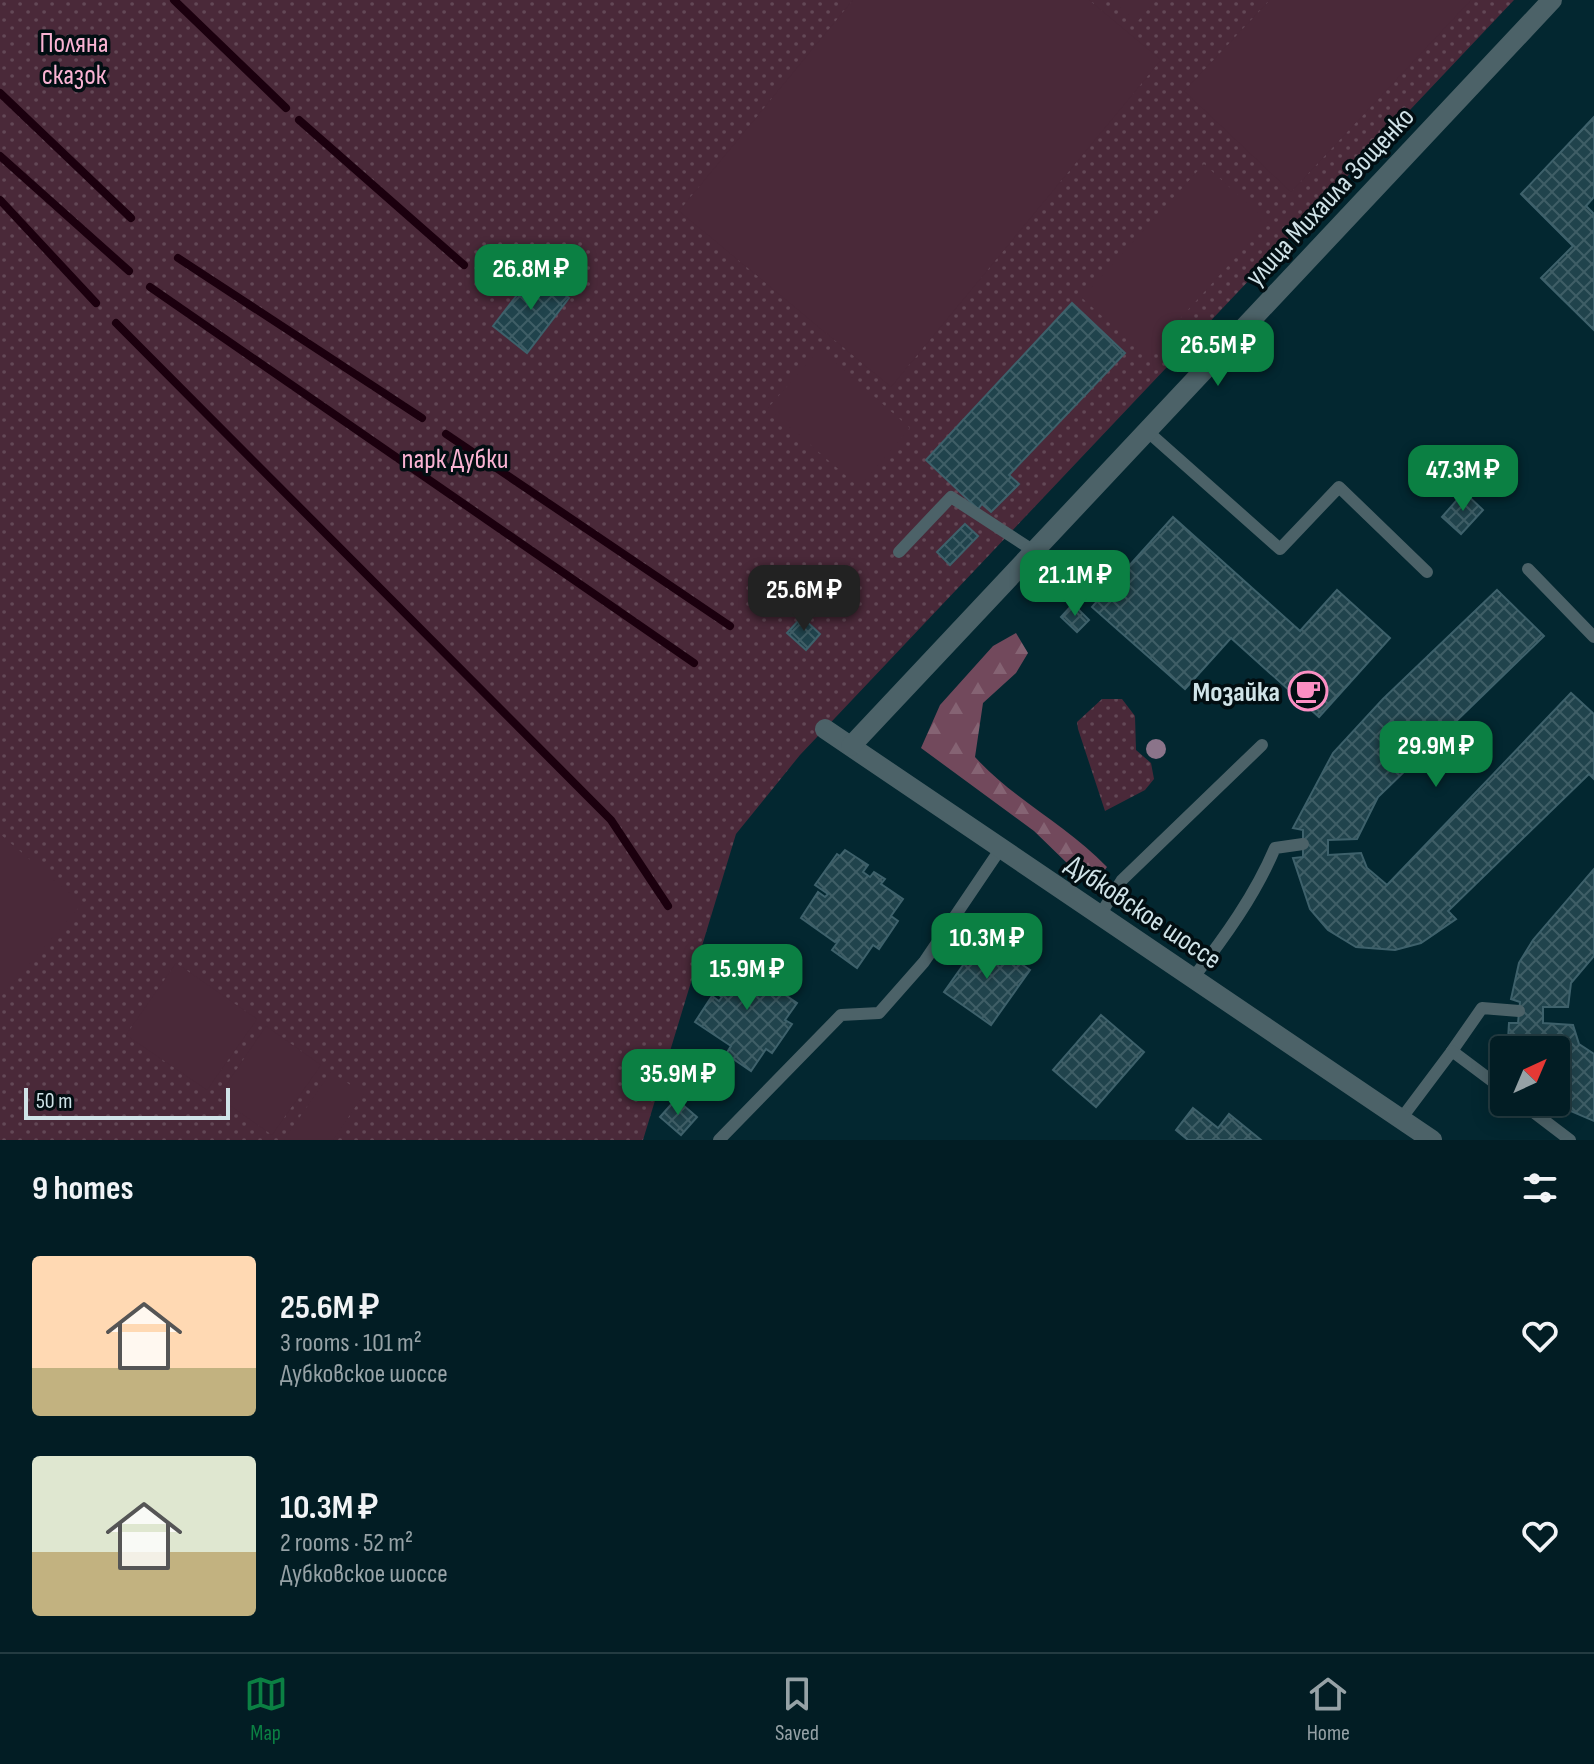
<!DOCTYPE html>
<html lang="en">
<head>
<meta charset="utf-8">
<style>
	:root { --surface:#021d24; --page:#0c262c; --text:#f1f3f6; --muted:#96a2a6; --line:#233b41; --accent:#0b8043 }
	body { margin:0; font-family:"Sofia Sans Condensed",sans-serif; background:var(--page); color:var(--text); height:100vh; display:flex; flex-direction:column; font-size:30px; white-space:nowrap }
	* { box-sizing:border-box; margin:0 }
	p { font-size:26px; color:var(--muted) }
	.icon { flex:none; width:44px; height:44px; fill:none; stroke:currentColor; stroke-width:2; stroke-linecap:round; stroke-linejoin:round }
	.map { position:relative; height:1140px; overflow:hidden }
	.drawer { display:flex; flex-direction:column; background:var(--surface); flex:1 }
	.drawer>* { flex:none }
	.needle { width:52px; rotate:44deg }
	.fabs { position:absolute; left:1490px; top:1036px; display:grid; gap:16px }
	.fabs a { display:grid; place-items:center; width:80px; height:80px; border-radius:8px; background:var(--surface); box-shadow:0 4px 20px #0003,0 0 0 2px var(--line); font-size:40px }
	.scale { position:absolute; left:24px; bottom:20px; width:206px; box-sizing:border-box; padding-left:8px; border:4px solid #d0e3e8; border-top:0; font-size:22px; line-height:28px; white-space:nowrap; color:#d0e3e8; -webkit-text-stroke:6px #020e12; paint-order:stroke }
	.price { position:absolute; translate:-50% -68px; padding:0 18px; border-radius:16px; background:var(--accent); color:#fff; font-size:26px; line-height:52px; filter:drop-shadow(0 2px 4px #0008) }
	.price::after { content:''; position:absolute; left:50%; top:48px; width:24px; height:18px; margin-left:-12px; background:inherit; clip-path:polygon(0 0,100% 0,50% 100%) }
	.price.current { background:#222; color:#fff }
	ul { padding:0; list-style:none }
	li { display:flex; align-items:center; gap:24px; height:200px; padding:0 32px }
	li span { display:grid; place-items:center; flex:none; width:224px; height:160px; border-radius:8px; color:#555 }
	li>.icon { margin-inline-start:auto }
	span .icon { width:96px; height:96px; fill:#fffc; stroke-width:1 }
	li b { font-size:34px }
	h2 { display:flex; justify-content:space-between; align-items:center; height:96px; padding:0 32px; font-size:34px }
	.tab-bar { display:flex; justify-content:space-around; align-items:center; height:112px; border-top:2px solid var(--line); background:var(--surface); font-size:22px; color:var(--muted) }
	.tab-bar a { display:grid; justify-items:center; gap:4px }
	.tab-bar .current { color:var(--accent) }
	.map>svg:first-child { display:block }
</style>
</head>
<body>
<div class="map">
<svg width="1594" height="1140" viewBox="0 0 1594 1140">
	<defs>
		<pattern id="green-dots" width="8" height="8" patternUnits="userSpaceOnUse" patternTransform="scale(2)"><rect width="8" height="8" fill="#4a2939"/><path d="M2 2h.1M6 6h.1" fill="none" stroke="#634856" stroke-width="1.8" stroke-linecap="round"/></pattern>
		<pattern id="forest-firs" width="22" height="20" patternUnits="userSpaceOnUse" patternTransform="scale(2)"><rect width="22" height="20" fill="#72495c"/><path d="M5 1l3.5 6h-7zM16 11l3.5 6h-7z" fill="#856373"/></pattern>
		<pattern id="building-cross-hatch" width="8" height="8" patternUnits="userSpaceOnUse" patternTransform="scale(2)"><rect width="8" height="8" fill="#20434c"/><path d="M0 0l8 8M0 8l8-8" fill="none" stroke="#3f5e66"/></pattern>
	</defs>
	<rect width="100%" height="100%" fill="#032730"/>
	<g fill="url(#green-dots)">
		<path d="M0,0H1514L800,755L736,834L643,1140H0Z"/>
		<path d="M1102,699H1122L1135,716L1136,750L1151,763L1154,779L1145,790L1105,811L1078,729L1077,722Z"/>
	</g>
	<path fill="url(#forest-firs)" d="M1016,633L1028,653L1016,673L983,703L975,757C1014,800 1067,825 1107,867L1098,879L1069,865L1034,831L921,748L940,705L993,646Z"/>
	<g fill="#4a2939">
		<path d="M853,0H1089L1161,60L891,387L679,211Z"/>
		<path d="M1112,0H1156L1137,22Z"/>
		<path d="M1270,0H1471L1291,192L1184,91Z"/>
		<path d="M1204,164L1268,222L1146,356L1082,298Z"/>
		<path d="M820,349L910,428L859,487L768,408Z"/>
		<path d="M0,834L82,904L0,997Z"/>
		<path d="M176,963L257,1019L207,1090L126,1035Z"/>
		<path d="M266,1026L321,1065L272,1135L218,1097Z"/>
		<path d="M331,1072L364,1094L333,1140H284Z"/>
	</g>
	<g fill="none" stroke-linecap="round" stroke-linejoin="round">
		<g stroke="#1b000e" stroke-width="8">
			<path d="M174,0L286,108"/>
			<path d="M0,93L131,218"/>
			<path d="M299,120L464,265"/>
			<path d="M0,156L129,271"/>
			<path d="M0,200L96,303"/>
			<path d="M178,258L422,418"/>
			<path d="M150,287L694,663"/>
			<path d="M116,323L611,820L668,906"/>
			<path d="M446,434L730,626"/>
		</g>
	</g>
	<g fill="url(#building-cross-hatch)" stroke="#3e616b" stroke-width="2">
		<path d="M1594,117V197L1586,206L1594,214V330L1541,278L1573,246L1521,194Z"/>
		<path d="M535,272L569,298L527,353L493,326Z"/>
		<path d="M1072,303L1125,353L1009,475L1019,484L991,512L982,504L978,509L926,460Z"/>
		<path d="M1464,492L1483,510L1461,534L1442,517Z"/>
		<path d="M1173,517L1300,631L1337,590L1390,638L1319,717L1231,638L1185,689L1092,607Z"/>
		<path d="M965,524L978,536L950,565L937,552Z"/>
		<path d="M1497,590L1544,636L1378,797L1357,839L1328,840V855L1361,853L1367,868L1387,885L1571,693L1594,714V779L1589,774L1448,911L1456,919L1421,943L1395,950L1356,947L1328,930L1310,909L1293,858L1303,857V830L1293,828L1333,753L1383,699Z"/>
		<path d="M1073,604L1089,620L1077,632L1061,617Z"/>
		<path d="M802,617L820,634L806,650L787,633Z"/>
		<path d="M845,850L868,865L863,872L870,877L874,872L885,879L881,884L903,899L891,916L898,921L879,949L873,945L857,968L832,950L840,939L835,942L801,918L818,892L825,897L828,894L815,885L837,854L840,856Z"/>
		<path d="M1594,869V956L1571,983L1568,1007H1543V1023L1573,1025L1579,1044L1594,1054V1121L1550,1102H1556V1050H1512L1508,1040L1509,1023H1518L1520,1002L1511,999L1519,963L1533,940Z"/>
		<path d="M983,937L1030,970L991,1025L944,992Z"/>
		<path d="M739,953L762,969L757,976L764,981L767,976L778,983L775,988L797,1003L785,1020L792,1024L772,1053L766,1049L751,1071L726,1054L731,1046L695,1022L712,996L719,1001L722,997L709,989L731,957L734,959Z"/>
		<path d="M1101,1015L1144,1052L1096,1107L1053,1070Z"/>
		<path d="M676,1099L697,1117L681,1135L660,1117Z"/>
		<path d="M1193,1108L1218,1128L1229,1114L1261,1140H1188L1176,1130Z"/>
	</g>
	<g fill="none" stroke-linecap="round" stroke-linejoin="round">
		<g stroke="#4c6268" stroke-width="12">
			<path d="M1147,431L1280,549L1339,487L1427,572"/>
			<path d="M899,552L951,497L1034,551"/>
			<path d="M1528,569L1594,637"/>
			<path d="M1100,915L1122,880L1262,745"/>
			<path d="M1193,978C1225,937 1255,895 1275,848L1303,844"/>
			<path d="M1452,1051L1482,1008L1519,1011"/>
			<path d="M1520,1102L1570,1140"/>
			<path d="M1401,1119L1452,1051L1504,1090"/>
			<path d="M719,1140L841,1015L879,1013L924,962L1001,848"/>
		</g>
		<g stroke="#4c6268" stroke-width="20">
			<path d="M825,729L1432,1140"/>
			<path d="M851,746L1552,0"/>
		</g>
	</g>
	<circle fill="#8b748a" cx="1156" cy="749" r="10"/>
	<defs>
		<g id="cafe-ring" transform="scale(2)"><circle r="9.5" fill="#020e12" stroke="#fb8fc3" stroke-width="1.5"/><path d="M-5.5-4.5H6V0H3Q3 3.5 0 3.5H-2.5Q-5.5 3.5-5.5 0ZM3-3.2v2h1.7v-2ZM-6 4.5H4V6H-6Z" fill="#fb8fc3"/></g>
	</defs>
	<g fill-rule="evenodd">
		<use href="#cafe-ring" x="1308" y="691"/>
	</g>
	<g text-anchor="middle" stroke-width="7" stroke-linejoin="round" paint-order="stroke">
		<g font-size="28" fill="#fab3d3" stroke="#020e12">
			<text x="74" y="52">Поляна<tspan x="74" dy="32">сказок</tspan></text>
			<text x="455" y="468">парк Дубки</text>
		</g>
		<g font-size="28" fill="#d0e3e8" stroke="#020e12">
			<text transform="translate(1329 196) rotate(-47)" y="10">улица Михаила Зощенко</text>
			<text transform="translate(1144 911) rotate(34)" y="10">Дубковское шоссе</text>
		</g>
		<g font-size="28" font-weight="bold" fill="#d0e3e8" stroke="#020e12" text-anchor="end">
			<text x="1280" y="701">Мозайка</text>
		</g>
	</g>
</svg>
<div class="fabs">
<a><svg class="needle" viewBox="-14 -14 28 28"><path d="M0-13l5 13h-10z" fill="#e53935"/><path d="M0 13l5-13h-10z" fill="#96a2a6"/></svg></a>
</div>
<div class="scale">50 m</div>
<b class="price" style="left:531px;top:312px">26.8M ₽</b>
<b class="price" style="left:1218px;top:388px">26.5M ₽</b>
<b class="price" style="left:1463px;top:513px">47.3M ₽</b>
<b class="price" style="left:1075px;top:618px">21.1M ₽</b>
<b class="price current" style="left:804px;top:633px">25.6M ₽</b>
<b class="price" style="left:1436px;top:789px">29.9M ₽</b>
<b class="price" style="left:987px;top:981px">10.3M ₽</b>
<b class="price" style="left:747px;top:1012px">15.9M ₽</b>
<b class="price" style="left:678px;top:1117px">35.9M ₽</b>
</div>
<section class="drawer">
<h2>9 homes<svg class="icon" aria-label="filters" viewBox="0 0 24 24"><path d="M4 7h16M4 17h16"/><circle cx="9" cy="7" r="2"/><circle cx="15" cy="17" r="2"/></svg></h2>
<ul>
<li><span style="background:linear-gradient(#ffd9b3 70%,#c2b280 0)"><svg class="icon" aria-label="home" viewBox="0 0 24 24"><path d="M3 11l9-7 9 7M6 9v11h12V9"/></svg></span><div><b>25.6M ₽</b><p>3 rooms · 101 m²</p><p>Дубковское шоссе</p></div><svg class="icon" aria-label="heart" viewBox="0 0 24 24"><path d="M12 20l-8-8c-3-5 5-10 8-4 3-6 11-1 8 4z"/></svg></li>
<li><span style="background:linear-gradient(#dfe7d0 60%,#c2b280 0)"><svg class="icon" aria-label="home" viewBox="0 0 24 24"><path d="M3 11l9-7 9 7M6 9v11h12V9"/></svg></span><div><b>10.3M ₽</b><p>2 rooms · 52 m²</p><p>Дубковское шоссе</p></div><svg class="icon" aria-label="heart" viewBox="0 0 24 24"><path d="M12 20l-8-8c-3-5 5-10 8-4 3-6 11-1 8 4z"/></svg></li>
</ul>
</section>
<nav class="tab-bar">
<a class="current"><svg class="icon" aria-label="map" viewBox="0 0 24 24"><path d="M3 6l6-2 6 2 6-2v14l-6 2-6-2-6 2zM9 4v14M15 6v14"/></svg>Map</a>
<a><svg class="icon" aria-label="saved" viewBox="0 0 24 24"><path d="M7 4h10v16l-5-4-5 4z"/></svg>Saved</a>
<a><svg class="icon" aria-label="home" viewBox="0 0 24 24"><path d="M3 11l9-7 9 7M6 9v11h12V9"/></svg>Home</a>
</nav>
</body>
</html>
